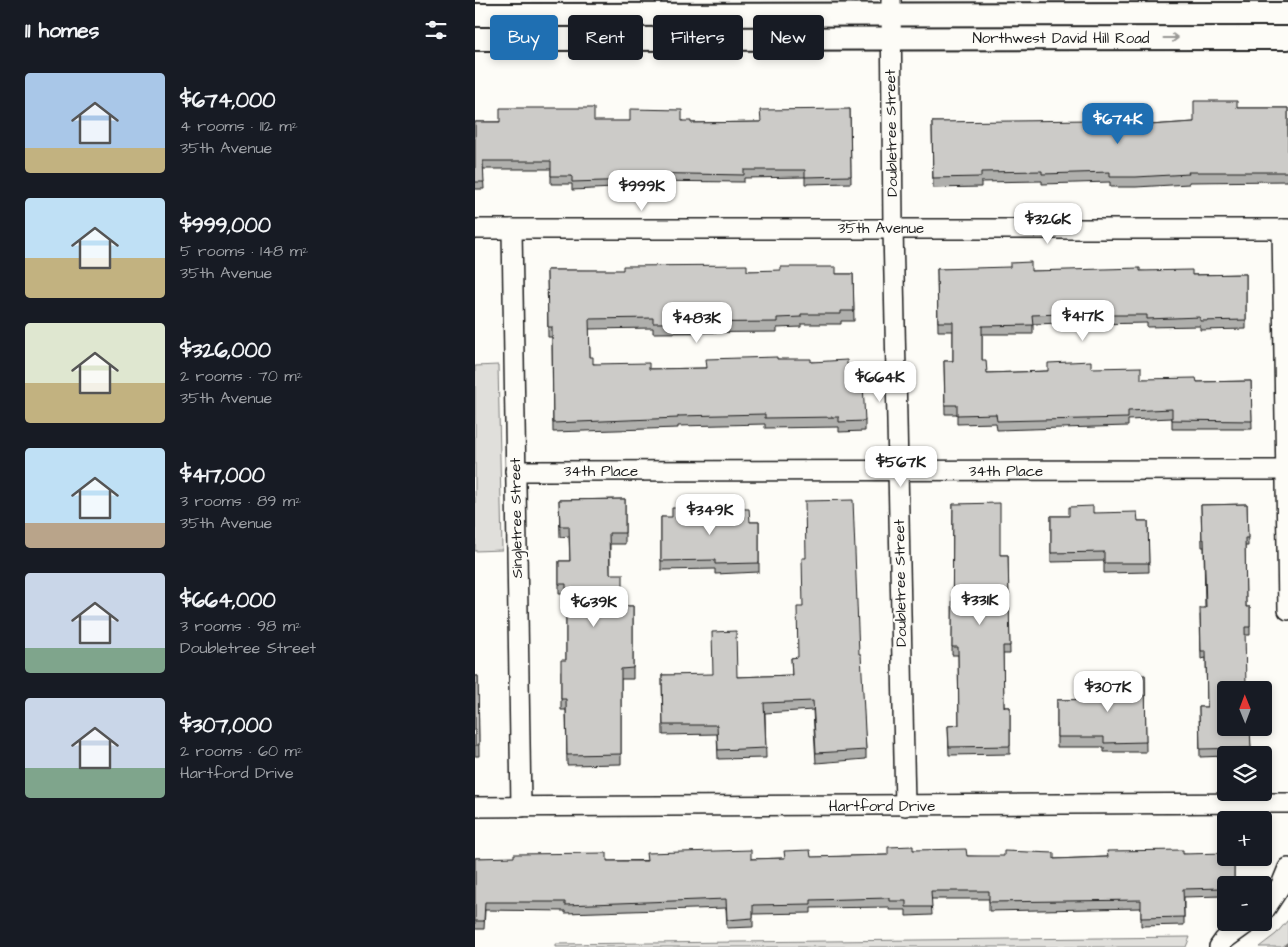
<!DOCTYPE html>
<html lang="en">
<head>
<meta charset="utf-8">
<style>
	:root { --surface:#171b24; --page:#20242c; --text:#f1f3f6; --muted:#9ea1a6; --accent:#1f6fb2 }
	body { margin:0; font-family:"Architects Daughter",sans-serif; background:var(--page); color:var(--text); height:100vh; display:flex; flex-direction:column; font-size:19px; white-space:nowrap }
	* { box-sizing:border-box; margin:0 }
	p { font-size:16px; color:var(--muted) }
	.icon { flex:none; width:28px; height:28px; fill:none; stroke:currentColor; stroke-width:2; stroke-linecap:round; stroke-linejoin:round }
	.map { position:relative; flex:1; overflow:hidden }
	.drawer { display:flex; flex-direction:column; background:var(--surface); width:475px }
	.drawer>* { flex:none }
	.top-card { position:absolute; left:15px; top:15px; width:475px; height:45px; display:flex; gap:10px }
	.needle { width:32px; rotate:359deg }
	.fabs { position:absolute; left:742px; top:681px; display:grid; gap:10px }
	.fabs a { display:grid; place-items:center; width:55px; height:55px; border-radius:5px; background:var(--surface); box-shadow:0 2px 8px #0003; font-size:25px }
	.price { position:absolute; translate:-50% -42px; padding:0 11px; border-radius:10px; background:#fff; color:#222; font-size:16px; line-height:32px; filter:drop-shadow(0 1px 2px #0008) }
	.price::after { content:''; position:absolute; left:50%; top:30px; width:15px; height:11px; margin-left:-8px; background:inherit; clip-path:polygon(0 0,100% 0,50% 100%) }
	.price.selected { background:var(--accent); color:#fff }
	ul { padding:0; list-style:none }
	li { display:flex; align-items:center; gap:15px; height:125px; padding:0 25px }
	li span { display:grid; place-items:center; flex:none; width:140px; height:100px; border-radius:5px; color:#555 }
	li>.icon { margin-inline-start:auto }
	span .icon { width:60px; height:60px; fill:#fffc; stroke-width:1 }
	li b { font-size:21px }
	h2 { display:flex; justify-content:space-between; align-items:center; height:60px; padding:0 25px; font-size:21px }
	.tag { padding:0 18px; border-radius:5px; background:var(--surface); box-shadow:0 2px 8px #0003; font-size:18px; line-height:45px }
	.tag.selected { background:var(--accent); color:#fff }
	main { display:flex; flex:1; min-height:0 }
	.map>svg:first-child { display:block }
</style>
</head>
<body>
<main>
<section class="drawer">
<h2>11 homes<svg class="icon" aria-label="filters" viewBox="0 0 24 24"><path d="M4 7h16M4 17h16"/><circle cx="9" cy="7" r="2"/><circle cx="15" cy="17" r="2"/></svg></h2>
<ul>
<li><span style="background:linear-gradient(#a9c7e8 75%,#c2b280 0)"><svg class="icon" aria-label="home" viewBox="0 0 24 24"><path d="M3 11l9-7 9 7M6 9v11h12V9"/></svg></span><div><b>$674,000</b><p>4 rooms · 112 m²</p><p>35th Avenue</p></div></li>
<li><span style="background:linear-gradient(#bfe0f5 60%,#c2b280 0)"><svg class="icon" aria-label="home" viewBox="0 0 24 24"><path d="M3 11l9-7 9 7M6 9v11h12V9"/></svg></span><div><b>$999,000</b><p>5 rooms · 148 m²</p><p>35th Avenue</p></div></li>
<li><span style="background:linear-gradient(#dfe7d0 60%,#c2b280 0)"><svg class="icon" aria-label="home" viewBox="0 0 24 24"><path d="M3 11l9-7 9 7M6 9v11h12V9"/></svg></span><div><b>$326,000</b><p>2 rooms · 70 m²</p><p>35th Avenue</p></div></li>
<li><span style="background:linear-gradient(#bfe0f5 75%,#b9a48a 0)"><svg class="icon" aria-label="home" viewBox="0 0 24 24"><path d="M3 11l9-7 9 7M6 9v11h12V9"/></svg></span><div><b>$417,000</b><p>3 rooms · 89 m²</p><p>35th Avenue</p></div></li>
<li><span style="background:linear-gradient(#c9d6e8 75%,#7fa58c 0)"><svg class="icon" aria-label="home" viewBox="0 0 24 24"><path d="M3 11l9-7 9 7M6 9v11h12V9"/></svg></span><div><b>$664,000</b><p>3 rooms · 98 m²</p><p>Doubletree Street</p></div></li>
<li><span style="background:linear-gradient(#c9d6e8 70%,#7fa58c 0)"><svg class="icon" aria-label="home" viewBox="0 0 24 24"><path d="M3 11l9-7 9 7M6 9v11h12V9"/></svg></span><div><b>$307,000</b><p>2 rooms · 60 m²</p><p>Hartford Drive</p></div></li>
</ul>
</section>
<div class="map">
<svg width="813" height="947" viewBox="0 0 813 947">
	<rect width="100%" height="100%" fill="#fdfcf7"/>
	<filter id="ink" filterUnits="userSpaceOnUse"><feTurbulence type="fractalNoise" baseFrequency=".02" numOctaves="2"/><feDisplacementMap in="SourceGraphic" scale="10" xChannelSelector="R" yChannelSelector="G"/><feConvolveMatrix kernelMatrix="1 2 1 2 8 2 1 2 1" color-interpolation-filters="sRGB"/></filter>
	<g filter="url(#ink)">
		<g fill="#e0dfdb" stroke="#7e7e7c">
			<path d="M23,365L27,550L0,551V366Z"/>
			<path d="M813,920V947H784L801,934Z"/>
			<path d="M715,937L711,947H81V944Z"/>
		</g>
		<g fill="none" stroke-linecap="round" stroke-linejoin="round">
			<path stroke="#797876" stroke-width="7" d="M812,947L813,946"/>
			<g stroke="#1c1c1c" stroke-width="22">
				<g id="minor">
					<path d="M416,0L418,228L430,806"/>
					<path d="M0,229H813"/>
					<path d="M37,229L46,807"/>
					<path d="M807,229L813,610"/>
					<path d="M40,471L813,470"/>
					<path d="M0,807L813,803"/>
					<path d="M789,911L806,885L813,868"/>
					<path d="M744,947L749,940L774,922"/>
				</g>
			</g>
			<g stroke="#1c1c1c" stroke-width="26">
				<g id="tertiary">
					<path d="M0,15L813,14"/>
					<path d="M0,39L813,38"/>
				</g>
			</g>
			<use href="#minor" stroke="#fdfcf7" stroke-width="19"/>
			<use href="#tertiary" stroke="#fdfcf7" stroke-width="22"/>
		</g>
		<g fill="#afafac" stroke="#1c1c1c">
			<path d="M762,108H813V181L714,182V184L661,187H635V182L567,184V181L506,182V187L458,188L457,122L660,126L719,122Z"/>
			<path d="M375,109L376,183L330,184V177L269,178V182L160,181V187L97,190V184H76V169H8L9,189H0V122L207,121L216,123L286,122Z"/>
			<path d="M462,269L556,271H665L717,275L771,274V329L725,330V326L672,327V323L619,324V322L558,324V334H507V360L512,373L573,371L616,368L666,379L722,382L776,381L777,429H697V418L653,420V426L522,430L521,423L482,424V414H470L469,361H478V331H463Z"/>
			<path d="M72,270L272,271L361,274H378L379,321H366V324H326V327L302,328V332L178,333V328L114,329L115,357L118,364L174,369L231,368L302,359L372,365L390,421V431L364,432V427L290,428V424L203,426V428L78,432L77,337H73Z"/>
			<path d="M150,499V544H135V574L148,606H158V679H146V764L92,765L91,710H86V671L91,660V594H84V561H95L94,536L85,537L84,500Z"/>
			<path d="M478,504L525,555H533L535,654H528L529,707H535V754L474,755L473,726L484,725L483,655H477Z"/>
			<path d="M772,504L773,546H770L771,607H775V635H770L751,690L775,728L776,755H751V756L725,757L724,707H732L731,658L726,659L725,615L730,608L729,547H727L726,505Z"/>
			<path d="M618,513L663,521H673L674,572L629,573V561L576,562V516H594Z"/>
			<path d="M186,517L275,522H284V572L240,574V569L186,570Z"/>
			<path d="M384,654L391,750V759L341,763L338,710L290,713L291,758L243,759L242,734L188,735L187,675L262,677L317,675L316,658Z"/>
			<path d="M670,675L671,752H629V747H582V700L629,699Z"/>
			<path d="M0,676H3L4,756H0Z"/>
			<path d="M438,850L492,856L579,859L708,854L759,858V885H751V889H747V896L709,897V925L666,926V908L514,911V899H456L457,915L431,916V910H414V907L336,908V913L278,914V927L252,928L251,908L90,913V911L10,910L9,929H0V858L132,861L276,859L413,855Z"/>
		</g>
		<g fill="#cccbc8" stroke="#1c1c1c">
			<path d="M719,101H762V108H813V172H713L714,174L661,177H635V172L567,174V171L506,172V177L458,178L457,122L616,120V114H660V126L719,122Z"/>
			<path d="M25,108H119V121H155V109L207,110V121H216V123L286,122L285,110L375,109L376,176L330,177V170H269V175L160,173V180L97,182V176H76V161H8L9,182H0V122H25Z"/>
			<path d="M556,262V271L665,268V271L717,270V275L771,274V320L725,321V317L672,319V315H619V313L557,315L558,325L507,326V360H511L512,373L573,371V363L616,361V368L666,367V379L721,378L722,382L776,381L777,421L697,420V409L653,411V418L522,421L521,414L482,415V405H470L469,361H478V322H463L462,269L535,267V263Z"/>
			<path d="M272,265V271L306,270V267H361V274H378L379,311H366V314H326V317L302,318V322L178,323V318L114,319L115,357H118V364L174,363V369L232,368L231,359L302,357V359H336V362L372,360V365H387L390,421L364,422V417L290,418V414L203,416V418L78,423L77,327H73L72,270H148V266Z"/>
			<path d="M150,499V533H134L135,574H148V606H158V668L146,669V754L92,755L91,699H86V660H91V584H84V561H95L94,526H85L84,500Z"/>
			<path d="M378,500L384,654H386L391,750L341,753L338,701L289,703L291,748L243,750L242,725H188L187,675L238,674L237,632L261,631L262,677L317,675L316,658L323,657L322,607H328L327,558H331L330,501Z"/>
			<path d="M525,503V555H533L535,646H528L529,707H535V746L474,747L473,726L484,725L483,647H477L478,504Z"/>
			<path d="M772,504L773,538H770L771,607H775V627H770L771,690H751V728H775L776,748L725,749L724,707H732L731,651H726L725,608H731L729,539H727L726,505Z"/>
			<path d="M618,506V513L662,512L663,521H673L674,563H629V552L576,553V516H594V507Z"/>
			<path d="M197,508L274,509L275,522H284V563L240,564V560L186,561V517H197Z"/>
			<path d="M629,675H670L671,742L629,743V737H582V700L629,699Z"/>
			<path d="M0,676H3L4,745H0Z"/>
			<path d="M438,846V850L491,849L492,856H529V851L579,853V859L633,857L632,851L708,850V854L751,853V858H759V880L747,881V888L708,889L709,917L666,918V900L514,902V891H456L457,907H431V901H414V898L336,900V904L278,905V918L252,920L251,899L90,905V902H10L9,921H0V858L39,857V854L132,853V861H172L171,853L276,850V859L310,858L309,851L335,850L336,857L413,855V847Z"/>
		</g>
		<defs><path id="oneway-shaft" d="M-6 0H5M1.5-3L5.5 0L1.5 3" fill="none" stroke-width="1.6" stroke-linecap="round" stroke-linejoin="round" transform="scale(1.25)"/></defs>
		<use stroke="#989794" href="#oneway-shaft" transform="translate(696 38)"/>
	</g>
	<g text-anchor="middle" stroke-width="4" stroke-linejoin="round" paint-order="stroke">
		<g font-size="15" fill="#1c1c1c" stroke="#fdfcf7">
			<text x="586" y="43">Northwest David Hill Road</text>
			<text transform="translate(416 133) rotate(-91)" y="5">Doubletree Street</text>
			<text x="406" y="233">35th Avenue</text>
			<text x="126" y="476">34th Place</text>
			<text x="531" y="476">34th Place</text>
			<text transform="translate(41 518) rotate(-91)" y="5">Singletree Street</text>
			<text transform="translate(425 583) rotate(-91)" y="5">Doubletree Street</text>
			<text x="407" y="811">Hartford Drive</text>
		</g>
	</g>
</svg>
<div class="fabs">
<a><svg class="needle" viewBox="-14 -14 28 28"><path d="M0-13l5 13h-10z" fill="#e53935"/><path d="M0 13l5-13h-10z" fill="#9ea1a6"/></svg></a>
<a><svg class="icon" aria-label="layers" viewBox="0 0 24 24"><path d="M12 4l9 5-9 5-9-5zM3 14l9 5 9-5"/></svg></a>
<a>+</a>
<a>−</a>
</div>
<b class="price selected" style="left:643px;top:145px">$674K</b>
<b class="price" style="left:167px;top:212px">$999K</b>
<b class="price" style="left:573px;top:245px">$326K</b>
<b class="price" style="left:608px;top:342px">$417K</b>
<b class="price" style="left:222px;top:344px">$483K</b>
<b class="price" style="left:405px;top:403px">$664K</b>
<b class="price" style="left:426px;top:488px">$567K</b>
<b class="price" style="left:235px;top:536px">$349K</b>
<b class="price" style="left:505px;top:626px">$331K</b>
<b class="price" style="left:119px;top:628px">$639K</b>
<b class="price" style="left:633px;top:713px">$307K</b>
<div class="top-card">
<a class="tag selected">Buy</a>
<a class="tag">Rent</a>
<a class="tag">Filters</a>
<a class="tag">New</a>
</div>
</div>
</main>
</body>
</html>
